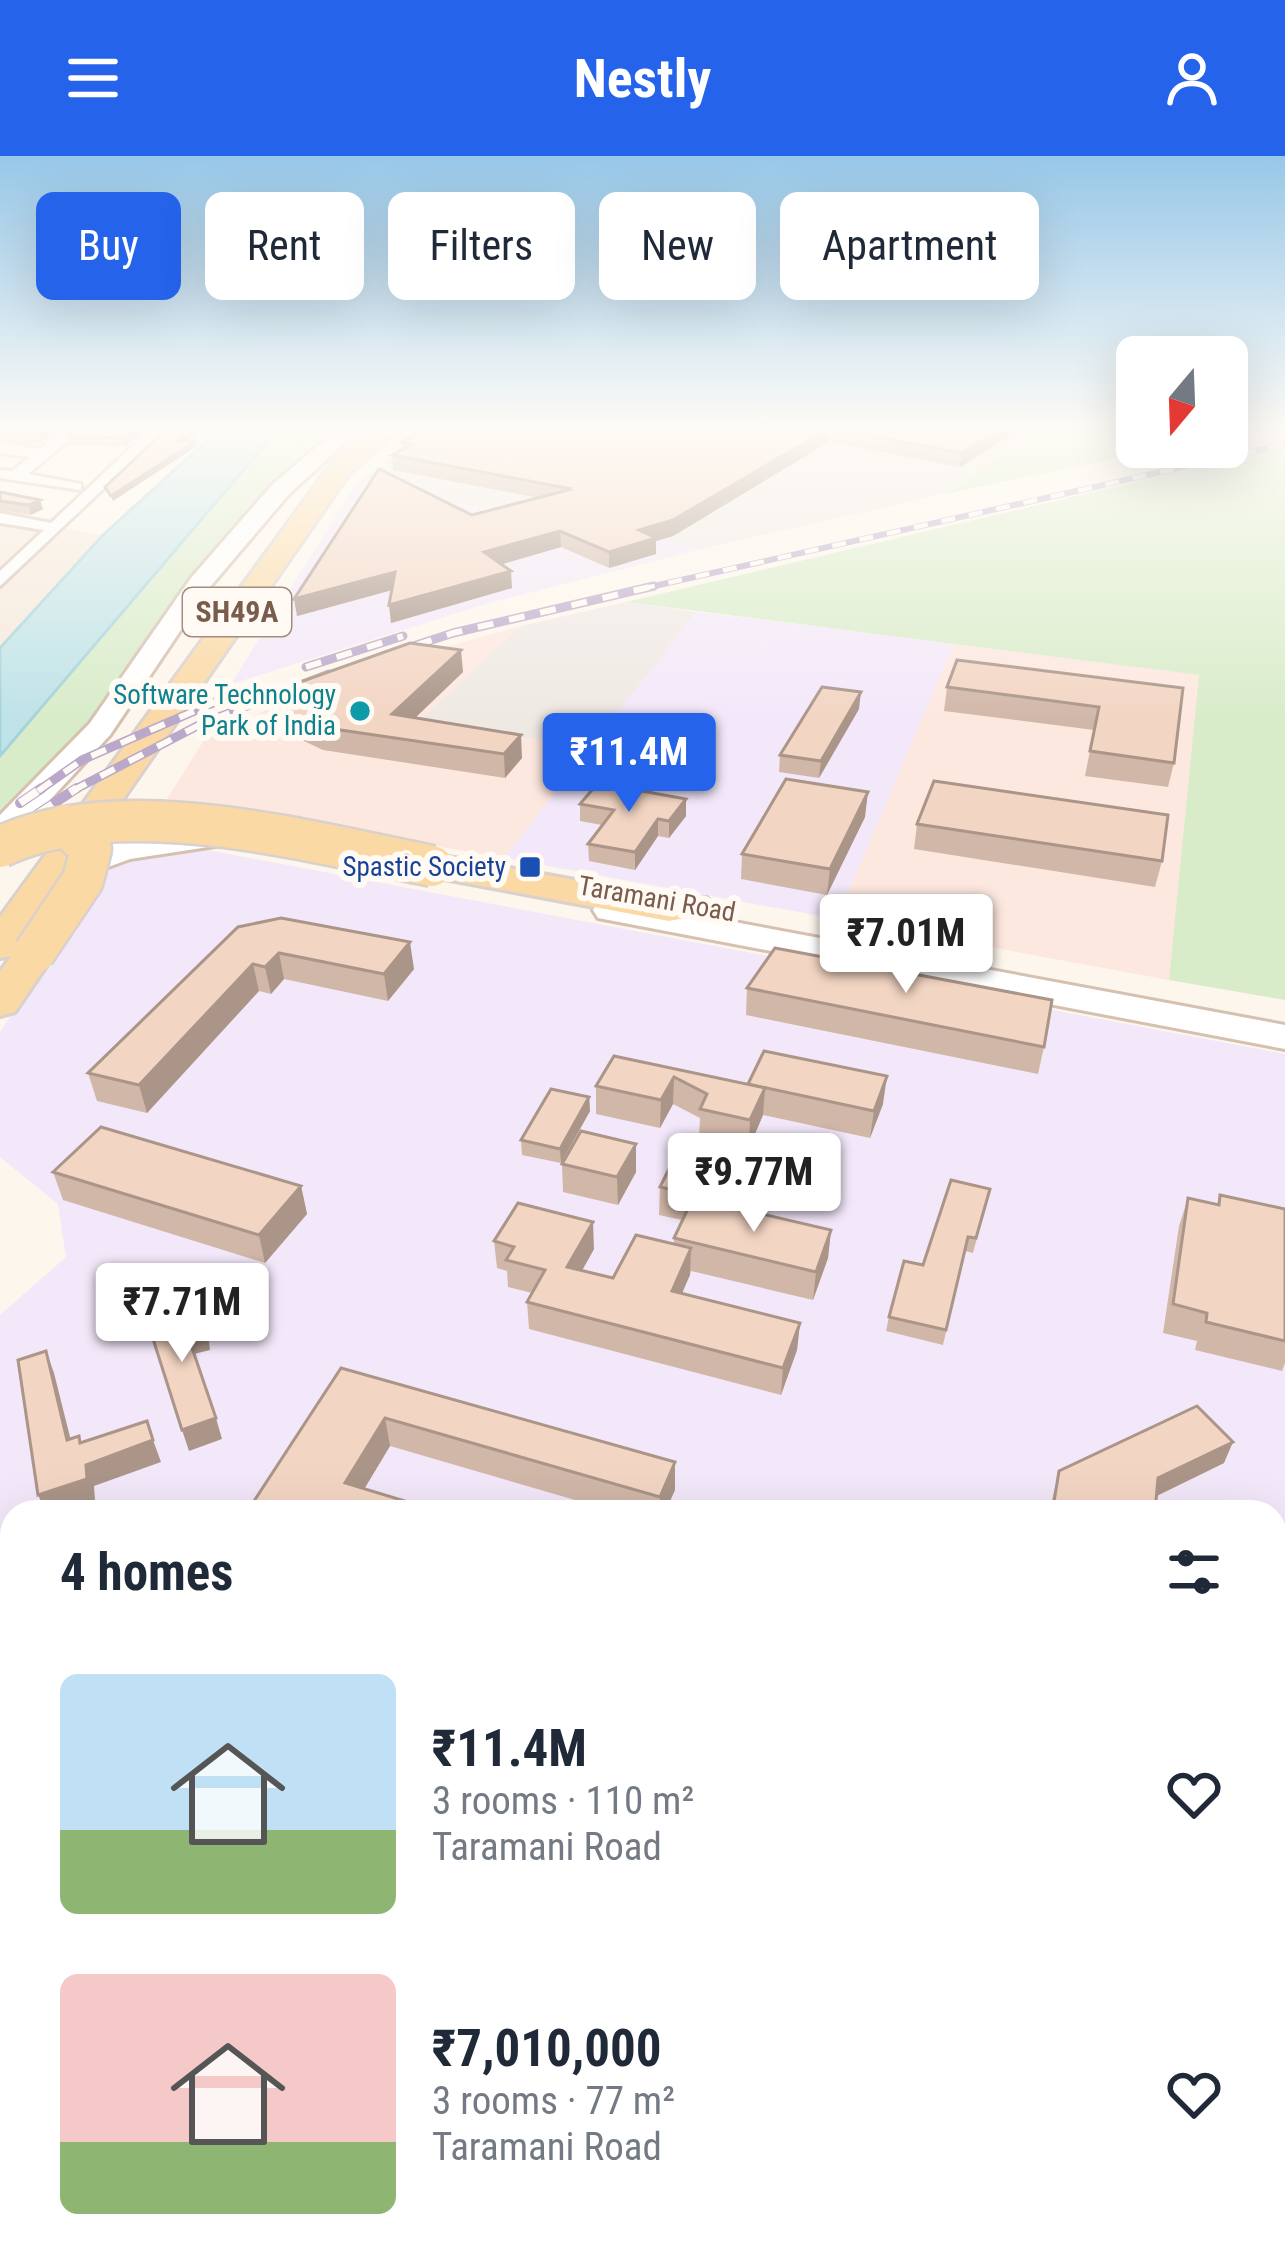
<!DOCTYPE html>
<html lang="en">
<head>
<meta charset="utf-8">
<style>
	:root { --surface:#fff; --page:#f6f6f7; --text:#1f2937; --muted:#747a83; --accent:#2563eb }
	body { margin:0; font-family:"Roboto Condensed",sans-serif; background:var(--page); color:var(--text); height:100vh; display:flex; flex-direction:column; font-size:45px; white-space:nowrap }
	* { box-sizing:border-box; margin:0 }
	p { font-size:39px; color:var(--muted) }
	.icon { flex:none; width:66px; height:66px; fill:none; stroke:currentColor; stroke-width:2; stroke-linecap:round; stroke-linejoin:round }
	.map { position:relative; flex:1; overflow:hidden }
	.details { position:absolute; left:0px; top:1344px; width:1287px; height:768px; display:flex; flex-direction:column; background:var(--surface); border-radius:36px 36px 0 0; box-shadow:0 12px 48px #0002 }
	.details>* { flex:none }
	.hud { position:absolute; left:36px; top:36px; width:1215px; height:108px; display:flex; gap:24px }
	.needle { width:78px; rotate:199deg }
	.controls { position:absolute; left:1116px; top:180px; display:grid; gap:24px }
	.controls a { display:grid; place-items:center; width:132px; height:132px; border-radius:18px; background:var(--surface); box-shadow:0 12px 48px #0002; font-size:60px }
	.price { position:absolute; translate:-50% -102px; padding:0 27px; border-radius:12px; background:#fff; color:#222; font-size:39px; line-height:78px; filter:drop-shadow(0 3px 6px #0008) }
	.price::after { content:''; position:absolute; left:50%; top:72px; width:36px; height:27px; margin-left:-18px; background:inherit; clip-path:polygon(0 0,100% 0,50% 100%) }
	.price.current { background:var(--accent); color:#fff }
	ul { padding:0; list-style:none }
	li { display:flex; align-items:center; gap:36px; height:300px; padding:0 60px }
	li span { display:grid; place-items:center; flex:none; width:336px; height:240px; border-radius:18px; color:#555 }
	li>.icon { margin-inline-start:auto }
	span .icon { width:144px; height:144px; fill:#fffc; stroke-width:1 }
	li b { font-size:51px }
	h2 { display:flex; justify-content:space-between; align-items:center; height:144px; padding:0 60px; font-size:51px }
	.pill { padding:0 42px; border-radius:18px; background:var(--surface); box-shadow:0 12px 48px #0002; font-size:42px; line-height:108px }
	.pill.current { background:var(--accent); color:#fff }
	header { display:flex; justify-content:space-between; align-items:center; height:156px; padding:0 60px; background:var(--accent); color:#fff; font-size:54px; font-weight:700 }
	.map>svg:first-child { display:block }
</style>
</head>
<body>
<header><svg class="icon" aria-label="menu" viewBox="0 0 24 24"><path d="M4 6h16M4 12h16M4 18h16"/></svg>Nestly<svg class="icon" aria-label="person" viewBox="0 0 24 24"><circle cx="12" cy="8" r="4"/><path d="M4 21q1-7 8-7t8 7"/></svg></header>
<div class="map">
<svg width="1285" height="2112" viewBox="0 0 1285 2112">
	<rect width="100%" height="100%" fill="#fdf6ec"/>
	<path fill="#f5e8da" d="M0,362L103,379L0,492Z"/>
	<g fill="#fde8e0">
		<path d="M521,470L420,564L592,592L504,702L167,643L204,584L287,544L409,501Z"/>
		<path d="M954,487L1200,519L1169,824L837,763Z"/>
		<path d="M0,1706L12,1713V2100H809L838,2112H0Z"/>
	</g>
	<g fill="#efe9e4">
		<path d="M431,270H1047L948,337L705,392L355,329Z"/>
		<path d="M626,446L696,456L592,592L419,565L521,470Z"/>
	</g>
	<g fill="#f3e8fa">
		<path d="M355,329L705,392L489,447L231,528Z"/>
		<path d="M696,456L954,487L837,763L504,702Z"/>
		<path d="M197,692L1285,898V2112H838L809,2100H1275V1356H12V1628L0,1622V1159L66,1101L58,1048L0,1001V876L103,718L138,697Z"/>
	</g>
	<g fill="#d8ecc9">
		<path d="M281,270L343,274L152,490L0,682V600Z"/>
		<path d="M1047,270H1137V291H1170L948,337Z"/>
		<path d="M1285,291V844L1169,824L1199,519L626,446Z"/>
	</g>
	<path fill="#bfe3e8" stroke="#a5d3da" stroke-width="3" d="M223,270H281L0,600V492L103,379Z"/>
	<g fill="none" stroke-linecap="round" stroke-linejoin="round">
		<g stroke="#d1beb0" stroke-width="6">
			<g id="street">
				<path d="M48,270H68L77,277L28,318L81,328V334L0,322V314L12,315L30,301L0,297V287L40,293L60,278Z"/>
				<path d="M154,270H170L0,430V415L44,374L0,367V357L51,367Z"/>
			</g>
		</g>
		<g stroke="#d6c0b0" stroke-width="6">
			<g id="secondary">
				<path d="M342,270H364L289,338L209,432L110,579L12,685L0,688V659L90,567L191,422L273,328Z"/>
				<path d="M216,671L228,674L233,681L228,688L130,703L54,731L37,721L42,714L123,684Z"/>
				<path d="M611,743L1285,869V893L598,762L593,754L598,746Z"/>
			</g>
		</g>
		<g stroke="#dad1cd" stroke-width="6">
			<g id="primary">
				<path d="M378,270H403L349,318L23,787L49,788L55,797L15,856L0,860V816L11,800L0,802V761L331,308Z"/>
				<path d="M432,698L669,741L707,742L713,750L707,758L669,765L418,718L413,710L418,702Z"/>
			</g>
		</g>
		<use href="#street" fill="#fff" fill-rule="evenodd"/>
		<use href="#secondary" fill="#fff" fill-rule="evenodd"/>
		<use href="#primary" fill="#fbd9a5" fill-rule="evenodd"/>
		<g stroke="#b9a8c9" stroke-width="6">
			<g id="rail-far2">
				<path d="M302,284L326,270"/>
				<path d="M641,433L1285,288"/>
			</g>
		</g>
		<g stroke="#b9a8c9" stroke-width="9">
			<g id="rail-far1">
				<path d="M386,499L453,477L654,430"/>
				<path d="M306,511L403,480"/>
				<path d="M38,635L82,604L238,536"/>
				<path d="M72,635L201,568L329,518"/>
			</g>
		</g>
		<g stroke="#b9a8c9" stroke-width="10">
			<g id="rail">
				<path d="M20,647L42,632"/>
				<path d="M0,683L77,632"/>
			</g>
		</g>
		<use href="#rail-far2" stroke="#fffaf3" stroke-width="4.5" stroke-dasharray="14" stroke-linecap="butt"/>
		<use href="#rail-far1" stroke="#fffaf3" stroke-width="6" stroke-dasharray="16" stroke-linecap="butt"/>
		<use href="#rail" stroke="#fffaf3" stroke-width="8" stroke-dasharray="21" stroke-linecap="butt"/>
		<g stroke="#dad1cd" stroke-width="45" stroke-linecap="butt">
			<g id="primary-bridge">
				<path d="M0,691C121,634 305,685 432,710"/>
				<path d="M34,797L83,724L91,693L65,669"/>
			</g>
		</g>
		<use href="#primary-bridge" stroke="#fbd9a5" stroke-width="40"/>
	</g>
	<g fill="#d1b7a8">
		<path d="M0,270H50L52,278L39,288L0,287Z"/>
		<path d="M74,270H147L125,291L69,289L67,280L75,272Z"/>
		<path d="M431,270H1026L960,311L829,286L673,380L656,385V398L609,412L561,391L501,408L512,432L391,467L392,434L297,460L472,359L539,342L393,314L392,299L402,293V286Z"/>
		<path d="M0,336L43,353L31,359L0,354Z"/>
		<path d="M463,516L415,562L522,602L505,622L323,594L291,579L287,556Z"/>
		<path d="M947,531L1183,532L1174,607L1168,631L1085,620L1094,574L944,555Z"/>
		<path d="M859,553L819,622L779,616L780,599Z"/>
		<path d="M686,643V660L669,682L658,680L635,714L589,705L588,688L602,669L580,665V648Z"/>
		<path d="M865,661L827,739L741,723L742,698Z"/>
		<path d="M917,668L1162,705L1155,731L914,693Z"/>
		<path d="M238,771L414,813L388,845L284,823L271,838L259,835L147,957L97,945L88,917Z"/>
		<path d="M747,832L1044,891L1038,918L746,859Z"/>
		<path d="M614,900L748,928L883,948L870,982L763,959L749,992L699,981L700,962L673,948L660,972L596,958V930Z"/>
		<path d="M589,941L590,955L561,1007L522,999L521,984Z"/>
		<path d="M636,988V1016L618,1049L563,1036L562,1008Z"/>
		<path d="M53,1016L301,1030L307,1058L265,1107L63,1044Z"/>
		<path d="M660,1031L728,1037L723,1049L831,1074L828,1102L813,1144L691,1115L682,1138L800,1167L797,1194L781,1239L529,1173L527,1146L532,1137L508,1131L507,1115L497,1112L494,1085L594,1093L582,1114L613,1122L674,1088V1082L682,1064L659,1059Z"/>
		<path d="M990,1033L973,1097L965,1095L943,1189L886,1175L889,1161Z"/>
		<path d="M1220,1039L1285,1053V1207L1282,1215L1195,1194L1197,1185L1163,1177L1179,1070L1188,1042L1217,1048Z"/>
		<path d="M341,1212L675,1306V1334L665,1356H616L390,1290L364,1333L441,1356H255L252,1348Z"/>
		<path d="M1224,1307L1157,1340L1155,1356H1049L1059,1315Z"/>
		<path d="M12,1546V1585L0,1566V1563Z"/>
	</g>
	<g fill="#aa9588">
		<path d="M48,270H50L52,278L39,288L37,279Z"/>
		<path d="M135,270H147L125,291L123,282Z"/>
		<path d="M201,270H210L178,289L177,285Z"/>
		<path d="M1005,270H1026L960,311L962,297Z"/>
		<path d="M830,272L829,286L673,380L656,385V398L609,412V396L639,374Z"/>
		<path d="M196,285L197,290L113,345L111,340Z"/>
		<path d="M40,344L43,353L31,359L29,349Z"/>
		<path d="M560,375L561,391L486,413L484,396Z"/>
		<path d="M511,415L512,432L391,467L389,449Z"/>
		<path d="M395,416L396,433L297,460L294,443Z"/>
		<path d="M461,494L463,516L395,581L392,558Z"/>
		<path d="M861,536L859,553L819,622L821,605Z"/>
		<path d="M521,579L522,602L505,622L504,598Z"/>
		<path d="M868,636L865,661L827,739L830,713Z"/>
		<path d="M686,643V660L669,682V665Z"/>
		<path d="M658,663V680L635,714V696Z"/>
		<path d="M410,786L414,813L388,845L384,818Z"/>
		<path d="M279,797L284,823L271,838L265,811Z"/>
		<path d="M253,808L259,835L147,957L139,929Z"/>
		<path d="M887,920L883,948L870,982L874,955Z"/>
		<path d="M674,921L673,948L660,972L661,944Z"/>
		<path d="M765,932L763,959L749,992L750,964Z"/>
		<path d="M589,941L590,955L561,1007L560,993Z"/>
		<path d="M636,988V1016L618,1049L617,1021Z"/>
		<path d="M730,1009L728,1037L713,1071L714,1043Z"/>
		<path d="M301,1030L307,1058L265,1107L259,1079Z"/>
		<path d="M593,1066L594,1093L569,1138L567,1111Z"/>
		<path d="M831,1074L828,1102L813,1144L816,1116Z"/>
		<path d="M691,1092L690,1119L671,1162L672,1135Z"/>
		<path d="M200,1148L207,1169L210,1194L194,1198L187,1177Z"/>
		<path d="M800,1167L797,1194L781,1239L783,1212Z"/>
		<path d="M46,1195L54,1217L76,1305L67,1284Z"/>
		<path d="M216,1262L222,1283L189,1295L182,1274Z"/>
		<path d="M385,1262L390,1290L351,1355L345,1327Z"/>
		<path d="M79,1280L87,1301L153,1284L161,1306L94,1330L95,1344L61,1356H46L38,1339L80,1287Z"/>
		<path d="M1233,1286L1224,1307L1150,1343L1158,1322Z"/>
		<path d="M675,1306V1334L665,1356H660V1341Z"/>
	</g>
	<g fill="#f3d5c3" stroke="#aa9588" stroke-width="3">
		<path d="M0,270H48L37,279L0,278Z"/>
		<path d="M77,270H135L123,282L67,280Z"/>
		<path d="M170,270H201L177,285H196L111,340L105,331Z"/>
		<path d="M431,270H1005L962,297L830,272L673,364L639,374L656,382L609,396L560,375L484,396L511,415L389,449L395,416L294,443L379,313L472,359L572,333L392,299L413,288L402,286Z"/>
		<path d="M0,336L40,344L29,349L0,345Z"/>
		<path d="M410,487L461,494L392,558L521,579L504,598L320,571L287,556L288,539L300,526Z"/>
		<path d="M957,504L1183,532L1174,607L1090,595L1099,551L947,531Z"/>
		<path d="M822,531L861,536L821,605L780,599Z"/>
		<path d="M786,623L868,636L830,713L742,698Z"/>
		<path d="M934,625L1168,659L1162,705L917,668Z"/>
		<path d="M598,627L686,643L669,665L658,663L635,696L588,688L614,654L580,648Z"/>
		<path d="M281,762L410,786L384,818L279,797L265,811L253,808L139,929L88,917L238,771Z"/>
		<path d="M775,792L1052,844L1044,891L747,832Z"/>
		<path d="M764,895L887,920L874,955L748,928Z"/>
		<path d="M614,900L765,932L750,964L700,953L707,938L674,921L661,944L596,930Z"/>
		<path d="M551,933L589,941L560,993L521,984Z"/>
		<path d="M101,971L301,1030L259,1079L53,1016Z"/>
		<path d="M581,975L636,988L617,1021L562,1008Z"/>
		<path d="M677,997L730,1009L714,1043L660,1031Z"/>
		<path d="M951,1024L990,1033L976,1082L968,1081L946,1174L889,1161L904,1105L923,1109Z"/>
		<path d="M1220,1039L1285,1053V1185L1206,1166L1207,1157L1173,1148L1188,1042L1219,1049Z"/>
		<path d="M693,1042L831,1074L816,1116L674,1082Z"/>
		<path d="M518,1047L593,1066L567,1111L613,1122L636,1079L691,1092L672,1135L800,1167L783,1212L527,1146L545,1114L506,1104L514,1091L494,1085Z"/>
		<path d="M200,1148L204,1173L187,1177L216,1262L182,1274L147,1164Z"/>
		<path d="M46,1195L67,1284L79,1280L80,1287L147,1265L153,1284L86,1309L87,1323L38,1339L18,1204Z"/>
		<path d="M341,1212L675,1306L660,1341L385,1262L345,1327L441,1356H278L252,1348Z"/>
		<path d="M1197,1250L1233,1286L1158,1322L1155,1356H1126L1111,1353L1114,1356H1057L1053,1352L1059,1315Z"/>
		<path d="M12,1546V1569L0,1565Z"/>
		<path d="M182,2100H486L513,2112H176Z"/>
	</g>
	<linearGradient id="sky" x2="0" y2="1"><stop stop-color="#97c7e8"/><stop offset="0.48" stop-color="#fefbf6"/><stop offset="1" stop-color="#fefbf6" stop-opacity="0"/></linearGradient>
	<rect width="1285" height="566" fill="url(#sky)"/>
	<circle fill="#0f9aa8" stroke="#fffaf3" stroke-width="4.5" cx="360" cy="555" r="12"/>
	<rect fill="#1a4fb4" stroke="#fffaf3" stroke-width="4.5" x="518" y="699" width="24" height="24" rx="6"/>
	<g text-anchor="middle" stroke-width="12" stroke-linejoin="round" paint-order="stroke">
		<g font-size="27" fill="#0d838f" stroke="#fffaf3" text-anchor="end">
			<text x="336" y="548">Software Technology<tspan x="336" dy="31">Park of India</tspan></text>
		</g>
		<g font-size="27" fill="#164399" stroke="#fffaf3" text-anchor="end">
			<text x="506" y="720">Spastic Society</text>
		</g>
		<g font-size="27" fill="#7a5c4d" stroke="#fffaf3">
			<text transform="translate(657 743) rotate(10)" y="9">Taramani Road</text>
		</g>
		<rect fill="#fffaf3" stroke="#a28b7f" stroke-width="3" x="183" y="432" width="108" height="48" rx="9"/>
		<g font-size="30" font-weight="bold" fill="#7a5c4d">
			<text x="237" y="466">SH49A</text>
		</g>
	</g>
</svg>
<div class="controls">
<a><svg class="needle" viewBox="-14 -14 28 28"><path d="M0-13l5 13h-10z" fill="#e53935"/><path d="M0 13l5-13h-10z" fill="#747a83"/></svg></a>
</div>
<b class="price current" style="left:629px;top:659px">₹11.4M</b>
<b class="price" style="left:906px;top:840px">₹7.01M</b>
<b class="price" style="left:754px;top:1079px">₹9.77M</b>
<b class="price" style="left:182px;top:1209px">₹7.71M</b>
<div class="hud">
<a class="pill current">Buy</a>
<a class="pill">Rent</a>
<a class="pill">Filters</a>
<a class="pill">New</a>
<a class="pill">Apartment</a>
</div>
<section class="details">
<h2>4 homes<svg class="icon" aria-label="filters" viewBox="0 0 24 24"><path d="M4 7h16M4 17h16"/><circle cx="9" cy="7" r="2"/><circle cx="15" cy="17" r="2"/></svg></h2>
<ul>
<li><span style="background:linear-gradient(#bfe0f5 65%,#8fb573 0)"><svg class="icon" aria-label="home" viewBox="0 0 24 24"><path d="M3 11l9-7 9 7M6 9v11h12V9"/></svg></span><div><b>₹11.4M</b><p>3 rooms · 110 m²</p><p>Taramani Road</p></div><svg class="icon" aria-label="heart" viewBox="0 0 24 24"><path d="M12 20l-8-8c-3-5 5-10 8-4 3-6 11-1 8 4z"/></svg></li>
<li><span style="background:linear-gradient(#f6c9c9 70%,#8fb573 0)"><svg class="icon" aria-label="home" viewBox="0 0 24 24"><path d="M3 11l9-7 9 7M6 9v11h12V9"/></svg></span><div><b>₹7,010,000</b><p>3 rooms · 77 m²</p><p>Taramani Road</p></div><svg class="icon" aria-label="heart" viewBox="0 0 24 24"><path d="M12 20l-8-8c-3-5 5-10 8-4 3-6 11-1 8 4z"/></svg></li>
</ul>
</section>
</div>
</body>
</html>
